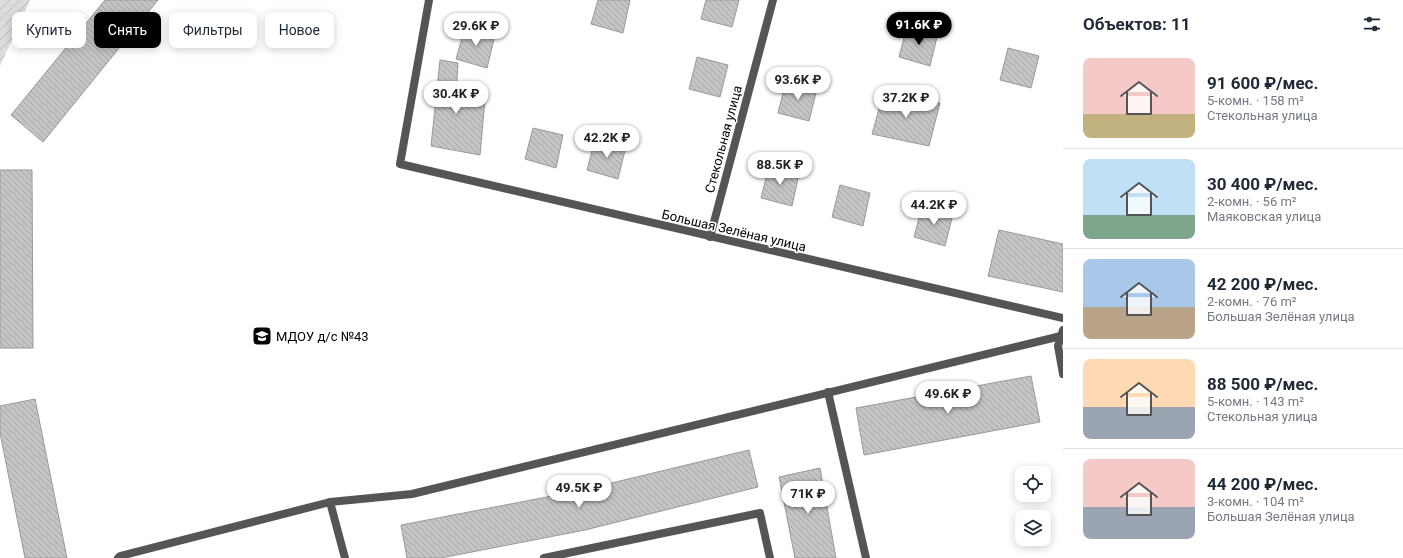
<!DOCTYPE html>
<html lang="ru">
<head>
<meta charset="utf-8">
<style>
	:root { --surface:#fff; --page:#f6f6f7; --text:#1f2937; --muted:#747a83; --line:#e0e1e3; --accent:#000 }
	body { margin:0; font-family:Roboto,sans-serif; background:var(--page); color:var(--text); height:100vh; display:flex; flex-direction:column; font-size:15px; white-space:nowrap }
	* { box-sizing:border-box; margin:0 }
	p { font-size:13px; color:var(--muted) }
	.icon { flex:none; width:22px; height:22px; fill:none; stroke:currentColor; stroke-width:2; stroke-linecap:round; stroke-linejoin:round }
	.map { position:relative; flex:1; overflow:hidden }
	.details { display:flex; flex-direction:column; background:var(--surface); width:340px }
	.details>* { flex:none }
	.hud { position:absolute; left:12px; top:12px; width:380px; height:36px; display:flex; gap:8px }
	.controls { position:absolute; left:1015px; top:466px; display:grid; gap:8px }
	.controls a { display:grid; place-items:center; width:36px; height:36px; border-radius:8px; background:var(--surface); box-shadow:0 2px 10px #0003; font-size:20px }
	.price { position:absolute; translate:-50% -34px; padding:0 9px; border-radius:14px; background:#fff; color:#222; font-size:13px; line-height:26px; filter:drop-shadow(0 1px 2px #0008) }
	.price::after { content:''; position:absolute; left:50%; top:24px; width:12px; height:9px; margin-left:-6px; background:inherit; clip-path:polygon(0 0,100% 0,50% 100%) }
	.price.active { background:var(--accent); color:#fff }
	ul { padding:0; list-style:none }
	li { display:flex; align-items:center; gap:12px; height:100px; padding:0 20px }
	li+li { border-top:1px solid var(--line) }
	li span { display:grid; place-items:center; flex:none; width:112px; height:80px; border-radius:8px; color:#555 }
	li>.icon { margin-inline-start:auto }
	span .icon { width:48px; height:48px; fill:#fffc; stroke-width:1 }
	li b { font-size:17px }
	h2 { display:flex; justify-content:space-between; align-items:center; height:48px; padding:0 20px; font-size:17px }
	.pill { padding:0 14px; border-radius:8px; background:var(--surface); box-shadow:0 2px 10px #0003; font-size:14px; line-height:36px }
	.pill.active { background:var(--accent); color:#fff }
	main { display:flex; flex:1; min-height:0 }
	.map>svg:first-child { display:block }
</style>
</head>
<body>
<main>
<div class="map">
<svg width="1063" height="558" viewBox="0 0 1063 558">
	<defs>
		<pattern id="garden-furrows" width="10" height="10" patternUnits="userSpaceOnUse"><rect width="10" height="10" fill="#dcdcdc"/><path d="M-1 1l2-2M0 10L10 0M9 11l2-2" fill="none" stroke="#bbb"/></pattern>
		<pattern id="building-back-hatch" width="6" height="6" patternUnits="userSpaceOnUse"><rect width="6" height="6" fill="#c4c4c4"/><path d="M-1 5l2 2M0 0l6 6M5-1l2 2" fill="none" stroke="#a7a7a7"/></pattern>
	</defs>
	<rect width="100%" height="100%" fill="#fff"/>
	<path fill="url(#garden-furrows)" d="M0,0H30L0,66Z"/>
	<g fill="url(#building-back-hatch)" stroke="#999">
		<path d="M105,0H158L43,142L11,115Z"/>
		<path d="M598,0H630L623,33L591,24Z"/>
		<path d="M706,0H739L732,27L701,19Z"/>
		<path d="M907,26L938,33L930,66L899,57Z"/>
		<path d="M465,27L495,35L487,68L456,59Z"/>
		<path d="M1008,48L1039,56L1031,88L1000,80Z"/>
		<path d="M697,57L728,65L720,97L689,89Z"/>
		<path d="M440,60L458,63L456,94L485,100L480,155L431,146Z"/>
		<path d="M786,81L817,89L809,121L778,113Z"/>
		<path d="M884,91L940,103L929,146L872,134Z"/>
		<path d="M533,128L563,135L556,168L525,159Z"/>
		<path d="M595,139L626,146L618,179L587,170Z"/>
		<path d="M769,166L799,174L792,206L761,198Z"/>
		<path d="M0,170H32L33,348H0Z"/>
		<path d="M840,185L870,193L863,226L832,217Z"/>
		<path d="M922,206L953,214L945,246L914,237Z"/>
		<path d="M999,230L1063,244V292L988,276Z"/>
		<path d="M1031,376L1040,422L864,455L856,408Z"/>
		<path d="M35,399L67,558H25L0,433V406Z"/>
		<path d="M749,450L758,487L585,530L441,558H407L401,525L578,491Z"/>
		<path d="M820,468L836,558H795L779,477Z"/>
	</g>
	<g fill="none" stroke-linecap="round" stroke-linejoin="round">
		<g stroke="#555" stroke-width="8">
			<path d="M828,392L866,558"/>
			<path d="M330,502L345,558"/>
			<path d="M118,558L120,556L330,502L412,494L1061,336"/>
			<path d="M544,558L760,513L770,558"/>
		</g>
		<g stroke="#555" stroke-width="8">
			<path d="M429,0L400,164L1063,318"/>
			<path d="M710,237L773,0"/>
			<path d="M1063,330L1058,346L1063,374"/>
		</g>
	</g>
	<defs>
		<g id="school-square" transform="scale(1)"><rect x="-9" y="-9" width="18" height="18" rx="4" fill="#000" stroke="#fff"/><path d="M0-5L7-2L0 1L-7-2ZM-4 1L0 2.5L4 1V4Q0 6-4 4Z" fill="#fff"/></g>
	</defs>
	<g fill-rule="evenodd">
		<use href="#school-square" x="262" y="336"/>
	</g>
	<g text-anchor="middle" stroke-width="3" stroke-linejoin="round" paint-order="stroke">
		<g font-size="13" fill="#000" stroke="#fff">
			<text transform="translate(723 139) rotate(-75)" y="5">Стекольная улица</text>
			<text transform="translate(734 230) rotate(13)" y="5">Большая Зелёная улица</text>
		</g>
		<g font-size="13" fill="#000" stroke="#fff" text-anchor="start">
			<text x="276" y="341">МДОУ д/с №43</text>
		</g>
	</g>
</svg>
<div class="controls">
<a><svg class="icon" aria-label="locate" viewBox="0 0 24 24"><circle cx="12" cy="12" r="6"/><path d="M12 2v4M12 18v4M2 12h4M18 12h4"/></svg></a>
<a><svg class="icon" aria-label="layers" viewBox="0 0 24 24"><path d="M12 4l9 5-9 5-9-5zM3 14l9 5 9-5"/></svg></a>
</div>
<b class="price active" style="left:919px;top:46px">91.6K ₽</b>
<b class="price" style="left:476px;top:47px">29.6K ₽</b>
<b class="price" style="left:798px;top:101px">93.6K ₽</b>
<b class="price" style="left:456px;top:115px">30.4K ₽</b>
<b class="price" style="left:906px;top:119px">37.2K ₽</b>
<b class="price" style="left:607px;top:159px">42.2K ₽</b>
<b class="price" style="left:780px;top:186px">88.5K ₽</b>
<b class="price" style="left:934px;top:226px">44.2K ₽</b>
<b class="price" style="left:948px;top:415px">49.6K ₽</b>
<b class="price" style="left:579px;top:509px">49.5K ₽</b>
<b class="price" style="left:808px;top:515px">71K ₽</b>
<div class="hud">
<a class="pill">Купить</a>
<a class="pill active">Снять</a>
<a class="pill">Фильтры</a>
<a class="pill">Новое</a>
</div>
</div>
<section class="details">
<h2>Объектов: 11<svg class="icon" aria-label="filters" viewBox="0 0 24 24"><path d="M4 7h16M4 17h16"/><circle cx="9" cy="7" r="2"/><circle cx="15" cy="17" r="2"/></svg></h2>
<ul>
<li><span style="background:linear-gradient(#f6c9c9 70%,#c2b280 0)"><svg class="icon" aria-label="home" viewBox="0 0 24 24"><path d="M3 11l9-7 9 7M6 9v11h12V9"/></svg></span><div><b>91 600 ₽/мес.</b><p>5-комн. · 158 m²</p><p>Стекольная улица</p></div></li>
<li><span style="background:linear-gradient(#bfe0f5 70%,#7fa58c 0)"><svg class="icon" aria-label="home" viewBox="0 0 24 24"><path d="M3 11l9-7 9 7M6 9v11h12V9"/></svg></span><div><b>30 400 ₽/мес.</b><p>2-комн. · 56 m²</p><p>Маяковская улица</p></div></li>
<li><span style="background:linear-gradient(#a9c7e8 60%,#b9a48a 0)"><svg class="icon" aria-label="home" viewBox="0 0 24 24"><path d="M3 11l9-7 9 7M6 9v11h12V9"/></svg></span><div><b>42 200 ₽/мес.</b><p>2-комн. · 76 m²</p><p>Большая Зелёная улица</p></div></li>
<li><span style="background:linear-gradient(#ffd9b3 60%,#9aa5b1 0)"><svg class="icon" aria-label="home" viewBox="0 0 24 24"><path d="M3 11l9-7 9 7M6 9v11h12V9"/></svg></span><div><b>88 500 ₽/мес.</b><p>5-комн. · 143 m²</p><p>Стекольная улица</p></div></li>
<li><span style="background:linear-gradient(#f6c9c9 60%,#9aa5b1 0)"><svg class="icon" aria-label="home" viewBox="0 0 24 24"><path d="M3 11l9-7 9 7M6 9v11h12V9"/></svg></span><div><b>44 200 ₽/мес.</b><p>3-комн. · 104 m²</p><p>Большая Зелёная улица</p></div></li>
</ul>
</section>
</main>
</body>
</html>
